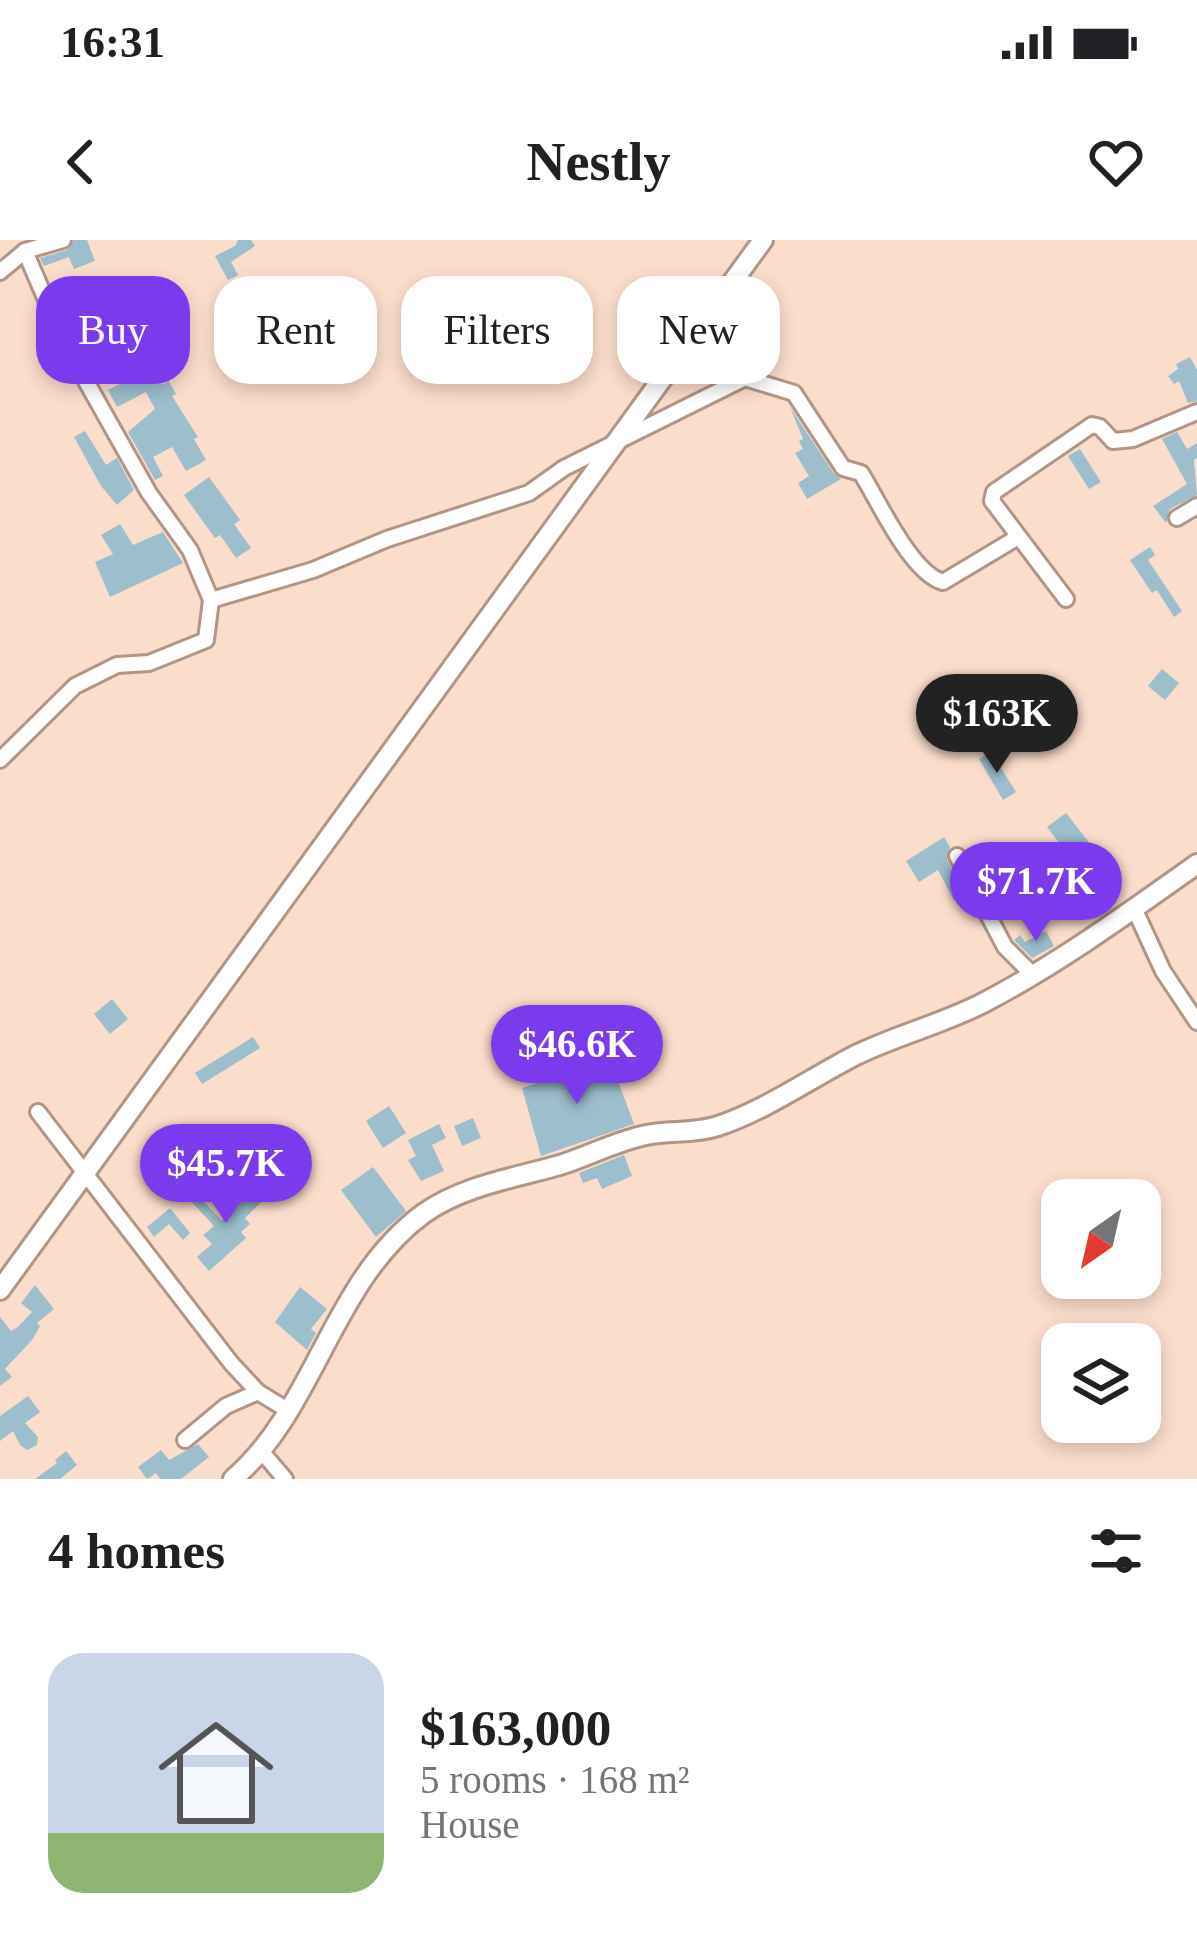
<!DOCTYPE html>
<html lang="en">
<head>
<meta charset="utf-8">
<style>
	:root { --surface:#fff; --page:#f2f2f2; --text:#202124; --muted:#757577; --line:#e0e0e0; --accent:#7c3aed }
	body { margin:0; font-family:Georgia,serif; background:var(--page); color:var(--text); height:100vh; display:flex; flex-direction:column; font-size:45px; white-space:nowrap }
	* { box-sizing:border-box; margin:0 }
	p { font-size:39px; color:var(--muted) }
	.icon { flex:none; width:66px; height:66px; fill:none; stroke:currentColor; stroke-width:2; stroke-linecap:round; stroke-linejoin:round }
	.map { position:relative; height:1239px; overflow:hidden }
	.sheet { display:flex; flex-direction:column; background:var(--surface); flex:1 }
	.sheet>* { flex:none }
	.top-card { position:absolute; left:36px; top:36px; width:1125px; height:108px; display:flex; gap:24px }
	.needle { width:78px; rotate:214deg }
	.fabs { position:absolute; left:1041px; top:939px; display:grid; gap:24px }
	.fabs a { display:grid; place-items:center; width:120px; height:120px; border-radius:24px; background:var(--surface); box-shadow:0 6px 18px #0003; font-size:60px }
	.price { position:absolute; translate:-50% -102px; padding:0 27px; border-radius:42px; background:var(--accent); color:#fff; font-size:39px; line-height:78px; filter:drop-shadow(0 3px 6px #0008) }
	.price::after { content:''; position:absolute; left:50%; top:72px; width:36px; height:27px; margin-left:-18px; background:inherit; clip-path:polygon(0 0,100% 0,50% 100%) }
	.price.current { background:#222; color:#fff }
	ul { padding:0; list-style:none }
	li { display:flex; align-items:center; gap:36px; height:300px; padding:0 48px }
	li+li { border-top:3px solid var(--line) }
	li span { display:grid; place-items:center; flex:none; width:336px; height:240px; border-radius:36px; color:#555 }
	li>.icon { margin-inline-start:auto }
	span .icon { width:144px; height:144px; fill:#fffc; stroke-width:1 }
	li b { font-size:51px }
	h2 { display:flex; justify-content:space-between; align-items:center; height:144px; padding:0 48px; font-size:51px }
	.chip { padding:0 42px; border-radius:36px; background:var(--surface); box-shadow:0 6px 18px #0003; font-size:42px; line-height:108px }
	.chip.current { background:var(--accent); color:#fff }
	.status { display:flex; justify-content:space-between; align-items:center; height:84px; padding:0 60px; background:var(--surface); direction:ltr }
	.status svg { height:33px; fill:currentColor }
	header { display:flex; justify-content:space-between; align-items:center; height:156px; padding:0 48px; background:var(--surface); font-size:54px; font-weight:800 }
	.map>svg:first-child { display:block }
</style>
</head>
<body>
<div class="status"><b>16:31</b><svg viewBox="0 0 49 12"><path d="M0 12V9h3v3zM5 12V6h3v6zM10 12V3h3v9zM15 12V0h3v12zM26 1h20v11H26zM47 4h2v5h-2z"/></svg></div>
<header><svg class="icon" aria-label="back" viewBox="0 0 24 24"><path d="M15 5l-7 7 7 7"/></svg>Nestly<svg class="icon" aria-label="heart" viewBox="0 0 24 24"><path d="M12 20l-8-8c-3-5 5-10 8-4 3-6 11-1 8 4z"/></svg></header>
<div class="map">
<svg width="1197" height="1239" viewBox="0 0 1197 1239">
	<rect width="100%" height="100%" fill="#fbddcc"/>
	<g fill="#9dbecc">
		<path d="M74,0H87L95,21L74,29L69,17L44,26L40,18L67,10Z"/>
		<path d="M238,0H251L255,6L231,22L238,35L228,40L215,16L235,6Z"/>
		<path d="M1190,117L1197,130V161L1188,163L1179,141L1174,144L1168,136L1178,129L1176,124Z"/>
		<path d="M152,120L162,144L169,141L176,154L172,156L198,197L194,199L206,220L186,231L172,207L153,217L163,236L155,240L128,192L155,169L146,152L117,167L108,150L137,135L134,128Z"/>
		<path d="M790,167L834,234L841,239L807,259L798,243L809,236L795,213L803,209L799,201L803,199Z"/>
		<path d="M85,191L106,225L117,218L134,250L117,265L101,246L74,197Z"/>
		<path d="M1177,192L1187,209L1197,203V218L1194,220L1197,255L1170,269L1166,283L1153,266L1187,244L1162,199Z"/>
		<path d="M1080,209L1101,242L1089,249L1068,216Z"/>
		<path d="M209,237L240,280L234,284L251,308L236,318L220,295L215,298L184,255Z"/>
		<path d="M120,284L133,305L163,292L183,323L110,357L95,322L113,314L101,295Z"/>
		<path d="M1150,307L1155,315L1148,320L1182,371L1174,377L1157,350L1152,353L1130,320Z"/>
		<path d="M1162,429L1179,443L1165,460L1148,446Z"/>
		<path d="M991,512L1016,552L1003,560L979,519Z"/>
		<path d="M1066,573L1095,610L1070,629L1075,636L1060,647L1042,624L1063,608L1047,587Z"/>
		<path d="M944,597L950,607L947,620L965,655L954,661L938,630L919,642L906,621Z"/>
		<path d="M1046,691L1054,706L1032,718L1014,700L1020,695L1025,702Z"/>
		<path d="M112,759L128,779L110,794L94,774Z"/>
		<path d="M253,797L260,808L202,844L195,833Z"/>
		<path d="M610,819L634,884L541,916L522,848Z"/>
		<path d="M389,866L406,893L383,908L366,881Z"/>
		<path d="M473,878L481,898L462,906L454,886Z"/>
		<path d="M439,884L446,898L432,905L444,931L421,941L408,920L416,916L408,900Z"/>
		<path d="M624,915L632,936L602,949L597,938L583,943L579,933Z"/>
		<path d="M373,927L406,971L376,997L341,950Z"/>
		<path d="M243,942L263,960L245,978L250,984L241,992L246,998L209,1031L197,1017L212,1004L203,995L214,986L188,958L195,952L221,980L242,960L234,952Z"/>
		<path d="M170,968L190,993L183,1000L169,984L154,997L147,987Z"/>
		<path d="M35,1045L54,1069L37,1083L40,1086L32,1100L5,1129L12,1137L0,1146V1077L11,1091L18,1087L32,1072L21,1063Z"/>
		<path d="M300,1047L327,1069L311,1089L316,1093L307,1110L275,1082Z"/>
		<path d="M28,1156L40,1172L25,1183L38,1197L37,1205L27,1210L20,1205L13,1191L0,1201V1176Z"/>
		<path d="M198,1204L209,1217L181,1239H160L156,1233L147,1239L138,1227L161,1210L169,1220Z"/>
		<path d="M66,1211L77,1225L60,1239H35L57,1223L55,1220Z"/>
	</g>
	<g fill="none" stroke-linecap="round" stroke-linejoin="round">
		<g stroke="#b19585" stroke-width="20">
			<g id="minor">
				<path d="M0,32L25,11L63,0"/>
				<path d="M1177,278L1197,266"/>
				<path d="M1066,359L992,261L994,252L1092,185L1100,187L1113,201L1133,199L1197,172"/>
				<path d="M211,360L313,330L387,299L529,253L564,228L745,138L794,153L843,228L861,233C879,262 911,333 943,342L1018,297"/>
				<path d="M0,520L75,446L117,425L149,423L206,400L211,360L190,310L149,253L64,102L25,11"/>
				<path d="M957,616L1005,707L1033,735"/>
				<path d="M1134,668L1163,731L1197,782"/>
				<path d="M38,872L231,1123L258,1152L289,1171"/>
				<path d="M185,1200L226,1166L258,1152"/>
				<path d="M262,1212L285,1239"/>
			</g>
		</g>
		<g stroke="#b19585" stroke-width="24">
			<g id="tertiary">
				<path d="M0,1050L763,0"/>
				<path d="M233,1239C316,1168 331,1042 423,974C462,946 514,938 560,925C588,916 617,901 646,895C671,890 693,894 718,886C766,870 811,838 856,815C897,795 942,784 983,763C1058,724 1128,673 1197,624"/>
			</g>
		</g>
		<use href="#minor" stroke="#fff" stroke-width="14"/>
		<use href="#tertiary" stroke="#fff" stroke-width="18"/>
	</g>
</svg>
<div class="fabs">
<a><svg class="needle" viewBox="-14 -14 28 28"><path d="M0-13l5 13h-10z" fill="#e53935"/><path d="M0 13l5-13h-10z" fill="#757577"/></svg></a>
<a><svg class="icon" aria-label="layers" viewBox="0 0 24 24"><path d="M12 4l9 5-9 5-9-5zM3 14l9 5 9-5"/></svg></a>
</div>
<b class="price current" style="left:997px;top:536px">$163K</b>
<b class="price" style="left:1036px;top:704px">$71.7K</b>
<b class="price" style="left:577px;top:867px">$46.6K</b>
<b class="price" style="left:226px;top:986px">$45.7K</b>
<div class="top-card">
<a class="chip current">Buy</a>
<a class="chip">Rent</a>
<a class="chip">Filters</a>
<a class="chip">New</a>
</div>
</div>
<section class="sheet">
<h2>4 homes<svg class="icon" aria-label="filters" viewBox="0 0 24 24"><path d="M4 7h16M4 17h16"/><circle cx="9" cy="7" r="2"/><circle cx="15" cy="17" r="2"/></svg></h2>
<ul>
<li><span style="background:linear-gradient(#c9d6e8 75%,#8fb573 0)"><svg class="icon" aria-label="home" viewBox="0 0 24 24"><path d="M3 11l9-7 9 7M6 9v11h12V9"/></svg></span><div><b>$163,000</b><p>5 rooms · 168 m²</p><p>House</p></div></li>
</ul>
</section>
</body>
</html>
